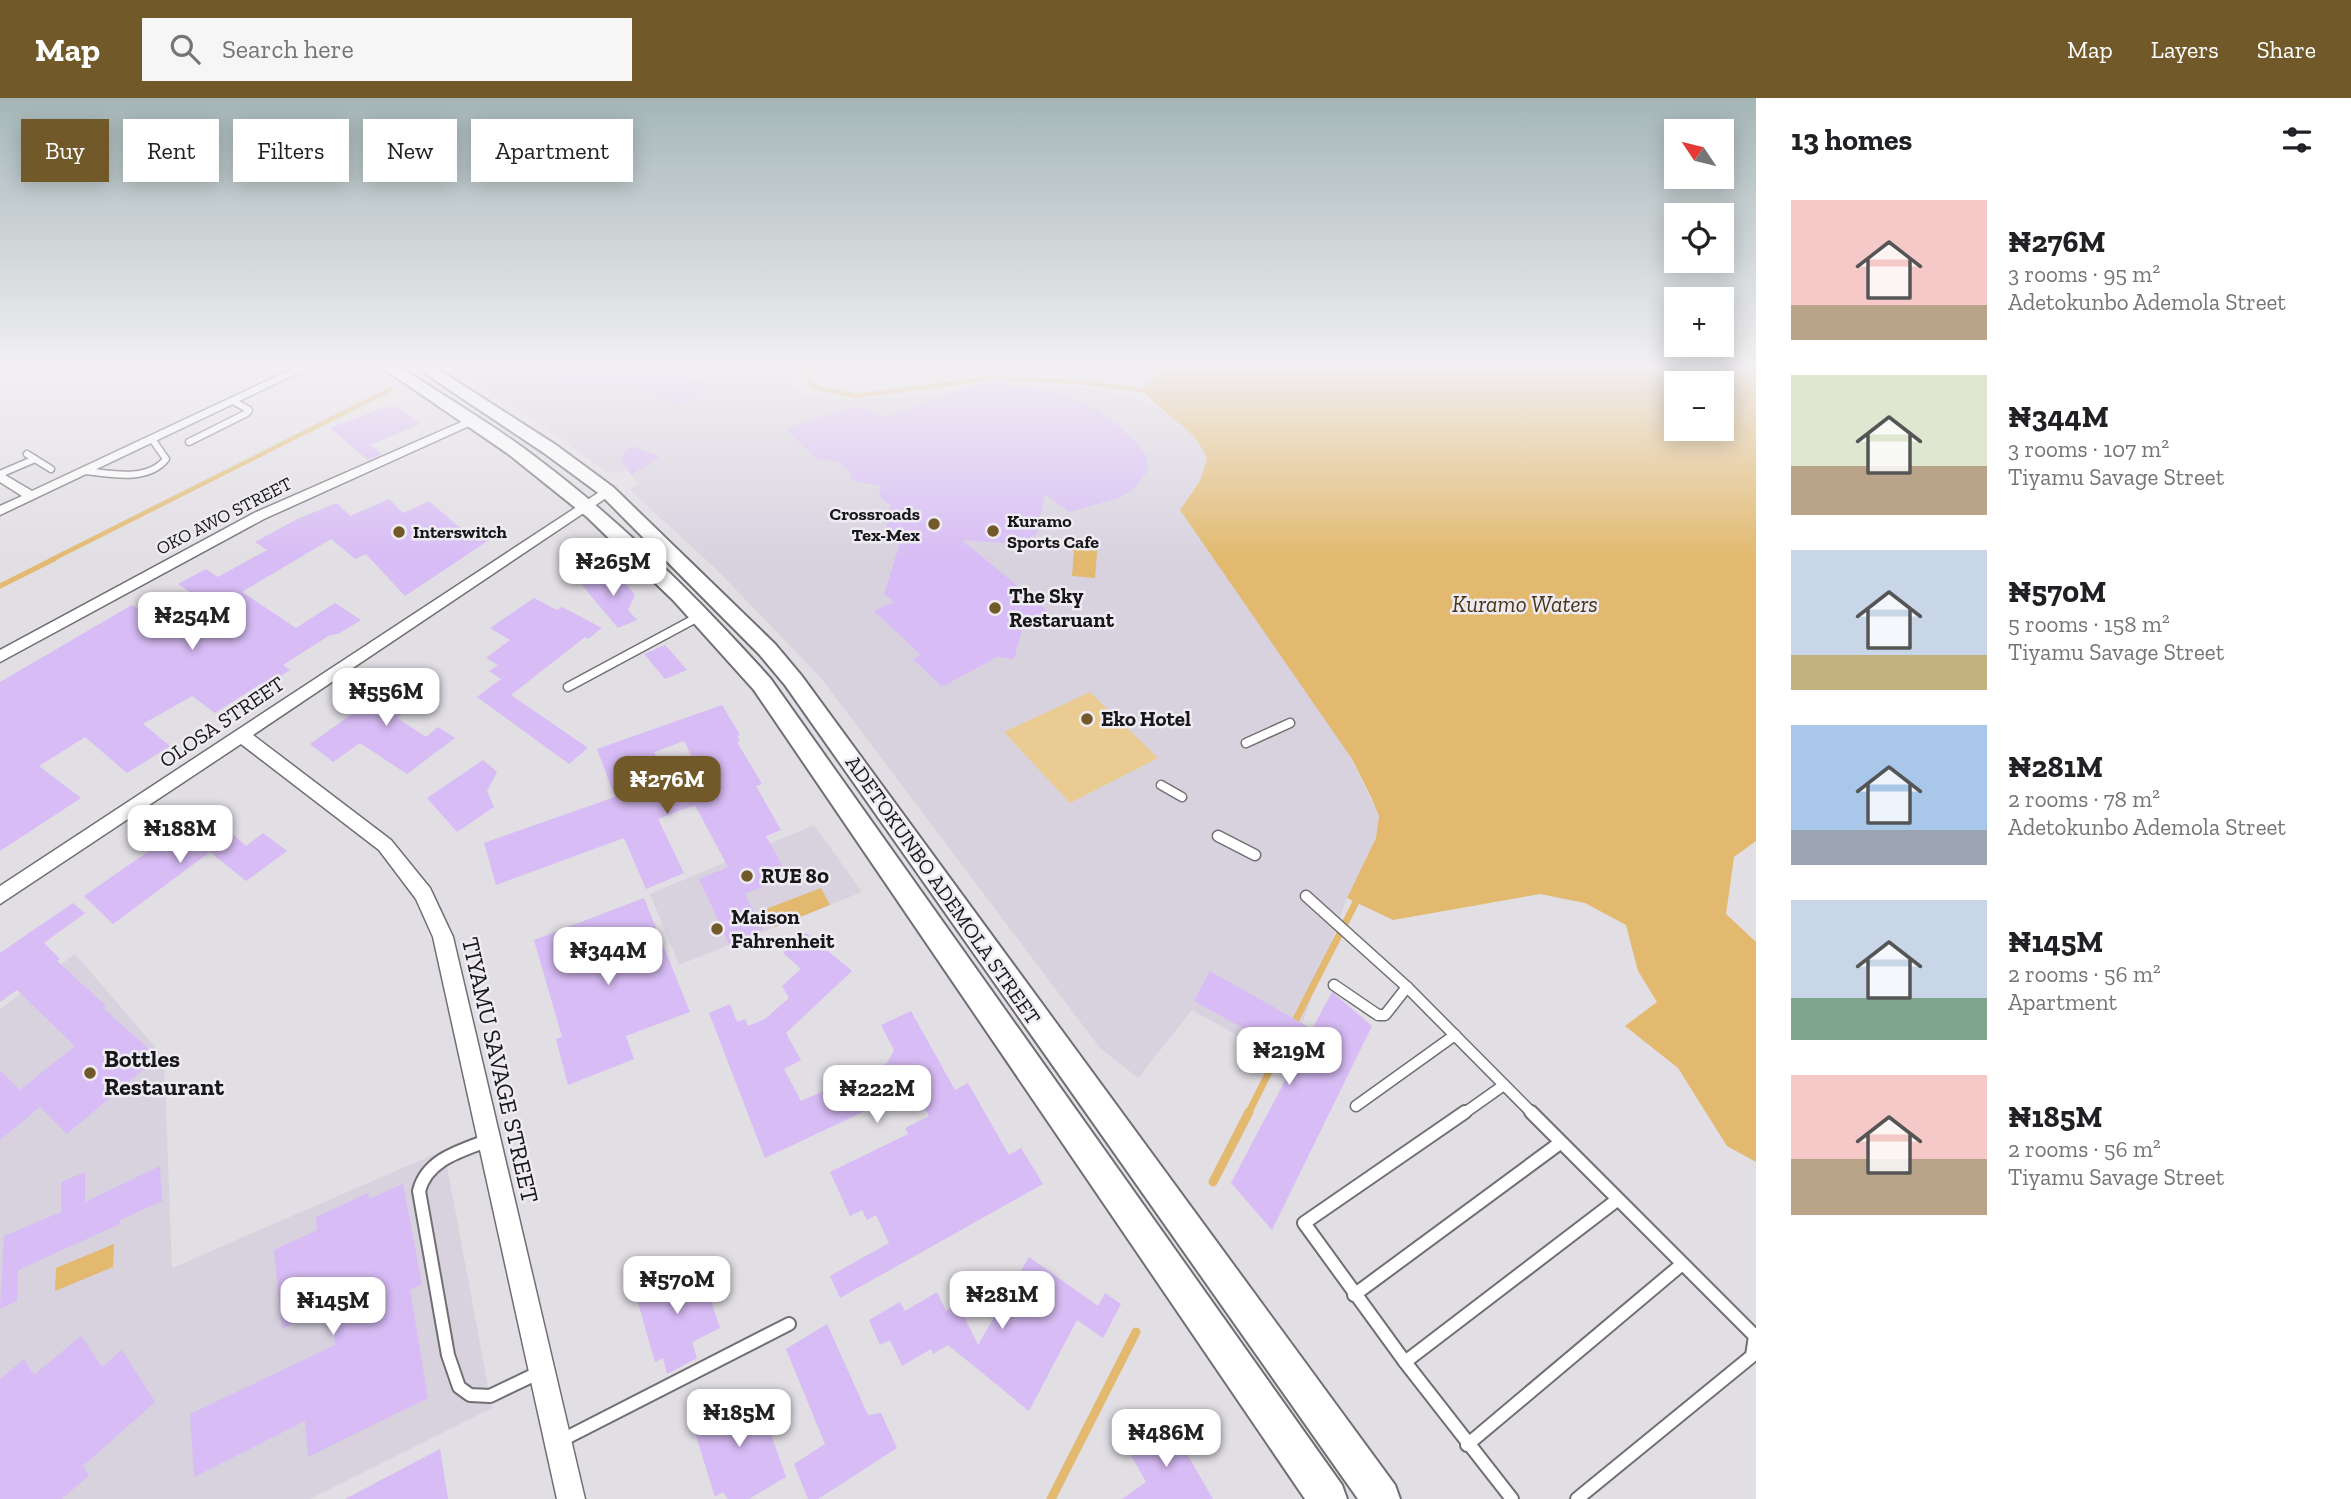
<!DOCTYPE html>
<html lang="en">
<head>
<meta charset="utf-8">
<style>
	:root { --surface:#fff; --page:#f6f6f6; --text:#202124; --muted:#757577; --accent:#72592a }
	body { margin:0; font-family:"Zilla Slab",serif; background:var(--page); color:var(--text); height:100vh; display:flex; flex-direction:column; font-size:26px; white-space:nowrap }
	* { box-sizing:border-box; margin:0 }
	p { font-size:23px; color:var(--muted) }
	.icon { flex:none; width:38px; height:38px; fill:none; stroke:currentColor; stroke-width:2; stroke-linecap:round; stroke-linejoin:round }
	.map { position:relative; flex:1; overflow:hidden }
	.drawer { display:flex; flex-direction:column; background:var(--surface); width:595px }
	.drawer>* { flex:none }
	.top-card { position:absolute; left:21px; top:21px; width:665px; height:63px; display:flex; gap:14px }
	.needle { width:46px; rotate:305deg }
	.fabs { position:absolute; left:1664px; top:21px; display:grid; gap:14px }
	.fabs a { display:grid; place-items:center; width:70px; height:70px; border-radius:0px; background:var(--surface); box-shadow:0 4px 18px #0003; font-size:35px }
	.price { position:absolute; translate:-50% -60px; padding:0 16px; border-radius:14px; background:#fff; color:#222; font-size:23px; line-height:46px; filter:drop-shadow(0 2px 4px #0008) }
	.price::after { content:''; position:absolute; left:50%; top:42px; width:21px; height:16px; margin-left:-10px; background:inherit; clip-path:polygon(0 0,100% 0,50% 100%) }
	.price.on { background:var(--accent); color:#fff }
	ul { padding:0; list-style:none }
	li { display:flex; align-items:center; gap:21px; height:175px; padding:0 35px }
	li span { display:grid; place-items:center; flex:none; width:196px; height:140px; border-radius:0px; color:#555 }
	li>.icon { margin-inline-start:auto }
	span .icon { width:84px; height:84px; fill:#fffc; stroke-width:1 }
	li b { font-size:30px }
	h2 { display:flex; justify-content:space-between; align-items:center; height:84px; padding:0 35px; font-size:30px }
	.tag { padding:0 24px; border-radius:0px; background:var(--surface); box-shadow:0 4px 18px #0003; font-size:24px; line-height:63px }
	.tag.on { background:var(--accent); color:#fff }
	header { display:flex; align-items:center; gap:42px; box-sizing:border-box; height:98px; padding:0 35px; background:var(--accent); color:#fff }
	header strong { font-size:33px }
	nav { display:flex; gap:38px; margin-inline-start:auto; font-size:24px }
	.search { width:490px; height:63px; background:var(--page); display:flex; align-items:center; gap:18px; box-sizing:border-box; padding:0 24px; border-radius:0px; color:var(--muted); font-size:26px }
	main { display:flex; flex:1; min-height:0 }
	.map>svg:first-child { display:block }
</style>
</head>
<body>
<header>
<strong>Map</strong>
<div class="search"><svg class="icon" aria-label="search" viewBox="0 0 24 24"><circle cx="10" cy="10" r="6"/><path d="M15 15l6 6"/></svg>Search here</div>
<nav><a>Map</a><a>Layers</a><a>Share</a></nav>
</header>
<main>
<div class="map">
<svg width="1756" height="1401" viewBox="0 0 1756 1401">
	<rect width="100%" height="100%" fill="#e1dee4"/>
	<g fill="#d8d2df">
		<path d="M444,266H780L801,295L849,302L937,297L984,287L1086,290L1131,299L1156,309L1184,328L1202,349L1207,361L1200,383L1185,403L1352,662L1379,718L1376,740L1347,800L1288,966L1192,912L1138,980L1100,950L821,580L716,471L630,392L637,386L628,372L608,375L542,327Z"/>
		<path d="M814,727L862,794L679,867L650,796Z"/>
		<path d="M75,856L164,959L172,1170L444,1052L492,1310L310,1401H0V911Z"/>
	</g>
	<path fill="#eacb92" d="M1090,594L1158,660L1070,705L1004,634Z"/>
	<g fill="#e2b96e" fill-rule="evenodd">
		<path d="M1166,266H1756V743L1734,759L1726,816L1756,844V1064L1727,1048L1678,970L1625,928L1657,904L1638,873L1626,827L1585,805L1540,796L1393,822L1347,800L1376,740L1379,718L1371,699L1352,661L1180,412L1200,383L1207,361C1195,328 1163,318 1142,292ZM1676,285H1722V331H1676Z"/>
		<path d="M1075,439L1098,442L1095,480L1072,478L1074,453L1058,446Z"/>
		<path d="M821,790L830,807L775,829L766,811Z"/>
		<path d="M114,1146L113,1169L55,1193L56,1170Z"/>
	</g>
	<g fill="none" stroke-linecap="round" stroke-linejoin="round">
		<g stroke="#e2b96e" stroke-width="4.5">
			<path d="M800,266L814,289L855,298L995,280L1077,284L1142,292"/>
			<path d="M51,462L391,291"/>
		</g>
		<path stroke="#e2b96e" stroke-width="5" d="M0,488L54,461"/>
		<g stroke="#e2b96e" stroke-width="7">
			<path d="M1293,927L1356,804"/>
			<path d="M1248,1016L1283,946"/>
		</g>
		<g stroke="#e2b96e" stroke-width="9">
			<path d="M1213,1084L1249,1014"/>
			<path d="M1051,1401L1136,1234"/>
		</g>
	</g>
	<g fill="#d7bcf5" fill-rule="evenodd">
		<path d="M512,266H645V270L663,269L711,288L680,308L630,287L563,289Z"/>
		<path d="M1003,277L1008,288L1057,293L1099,312L1133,340L1146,357L1149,371L1134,391L1119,400L1069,414L1045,396L1036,437L1014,446L962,442L1050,515L1025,522L1014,561L997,559L942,589L913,561L921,557L874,513L894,504L884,496L899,448L885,436L890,407L879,398L881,388L852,382L850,374L838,363L818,362L785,331L844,311L864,309L884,319Z"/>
		<path d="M385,309H397L421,326L369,347L382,356L368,362L330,330Z"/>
		<path d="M636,349L660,359L631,377L621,361L627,350Z"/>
		<path d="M389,401L403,415L429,403L458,428L489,442L405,498L366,456L355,461L331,441L242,494L296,530L335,505L361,522L338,536L330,537L283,567L290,572L266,588L262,585L215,615L192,598L143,626L170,648L127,675L85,639L39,668L81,700L0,753V584L132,507L148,518L190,494L178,486L206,471L218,479L267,452L255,444L297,421L337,405L350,418Z"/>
		<path d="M615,474L635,497L628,512L637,522L618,530L582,487Z"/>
		<path d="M534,500L557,512L562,509L602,530L588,541L585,539L511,597L588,650L569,666L477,599L501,581L489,573L498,567L486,560L510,542L490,530Z"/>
		<path d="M665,547L687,572L665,581L644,556Z"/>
		<path d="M396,574L431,595L397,620L426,639L438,629L455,640L407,676L360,645L333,664L310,646L384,593L377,589Z"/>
		<path d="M722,607L740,637L737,638L740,643L737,644L762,686L756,688L781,732L766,738L788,778L745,796L763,831L729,846L699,781L728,769L695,707L658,721L684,775L646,791L624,740L496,787L484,745L615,699L597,651ZM684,643L701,677L671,689L654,654Z"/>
		<path d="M483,662L497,674L487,693L494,709L457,734L427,700Z"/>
		<path d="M201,717L222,736L228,732L246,748L263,735L287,753L246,783L210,754L113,826L84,798Z"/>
		<path d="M644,800L690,914L626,938L634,961L568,987L556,941L562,939L534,842Z"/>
		<path d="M73,805L85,815L44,845L60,861L57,863L106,908L103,910L158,959L67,1036L40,1009L0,1042V972L20,992L75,948L17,892L0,904V855Z"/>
		<path d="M806,835L852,873L786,935L801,962L784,971L801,1003L887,965L894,952L881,927L911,913L955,992L968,985L1009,1057L1021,1050L1043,1086L840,1200L830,1178L889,1145L876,1117L867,1122L862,1112L850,1118L830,1074L908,1036L905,1030L929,1018L914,990L765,1060L709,915L730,906L737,924L745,921L748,928L765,921L789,900L782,888L801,871L783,855Z"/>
		<path d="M1210,873L1312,931L1332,894L1372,928L1272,1132L1231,1085L1297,960L1194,903Z"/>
		<path d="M160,1068L162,1103L120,1122V1126L18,1172L17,1203L0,1211L4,1138L61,1114V1084L85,1074V1104Z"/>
		<path d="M403,1086L422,1186L410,1192L428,1300L308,1359L305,1323L194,1379L190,1316L335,1247L331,1208L282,1231L274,1152L317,1132L316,1119L368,1095L369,1101Z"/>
		<path d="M1029,1159L1098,1208L1105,1195L1121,1206L1103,1240L1077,1222L1029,1313L948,1247L933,1256L931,1251L902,1268L890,1242L880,1247L869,1222L900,1204L905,1213L937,1194L946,1213L958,1206L978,1247Z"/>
		<path d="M698,1163L720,1230L692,1244L697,1260L667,1276L663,1260L655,1264L635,1194Z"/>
		<path d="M827,1226L868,1317L881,1315L897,1350L818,1401H808L794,1366L825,1346L786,1251Z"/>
		<path d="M81,1238L102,1269L122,1252L155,1304L83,1368L89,1377L62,1401H0V1281L24,1261L34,1277Z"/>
		<path d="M755,1291L786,1379L749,1401H728L723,1394L715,1399L692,1325Z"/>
		<path d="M1169,1325L1213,1401H1122L1146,1384L1128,1352Z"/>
		<path d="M440,1351L448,1401H345Z"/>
	</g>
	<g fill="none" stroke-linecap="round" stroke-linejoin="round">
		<g stroke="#716e74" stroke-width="9">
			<g id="service-far3">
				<path d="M189,344L247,315L249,312L233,303"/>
				<path d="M27,356L51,371"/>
				<path d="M86,373C111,376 148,384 166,361L152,341"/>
				<path d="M0,376L35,361"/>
			</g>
		</g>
		<g stroke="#716e74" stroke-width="11">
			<g id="service-far2">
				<path d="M568,589L700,518"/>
				<path d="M1246,645L1290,625"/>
				<path d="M1161,687L1182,699"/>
			</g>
		</g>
		<g stroke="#716e74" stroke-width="13">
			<g id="service-far1">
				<path d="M1218,738L1255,757"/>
				<path d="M1306,798L1407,889L1533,1016"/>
				<path d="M1334,887L1378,917H1385L1407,889"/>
				<path d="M1356,1008L1455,937"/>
				<path d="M1463,1016L1504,987"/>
			</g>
		</g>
		<g stroke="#716e74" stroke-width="16">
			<g id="service">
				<path d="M1465,1014L1304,1125L1405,1264L1512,1401"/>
				<path d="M1531,1014L1755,1238L1752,1258L1577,1401"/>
				<path d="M489,1042C461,1053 427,1061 419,1093L448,1257L459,1289L470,1297L490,1298L540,1274"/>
				<path d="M1354,1197L1560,1045"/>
				<path d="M1405,1264L1617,1102"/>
				<path d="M560,1343L789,1226"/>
				<path d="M1467,1347L1681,1167"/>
			</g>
		</g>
		<g stroke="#716e74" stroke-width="3">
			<g id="minor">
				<path d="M303,266H317L0,417V408L22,398L0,384V374L32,393Z"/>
				<path d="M468,321L478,324L264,421L0,564V552L254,415Z"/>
				<path d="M607,389L614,393L612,396L253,637L391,742L430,790L453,839L585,1401H557L433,839L416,801L379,752L241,646L0,806V788Z"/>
			</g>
		</g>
		<g stroke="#716e74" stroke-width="4">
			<g id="secondary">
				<path d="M377,266H396C443,298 493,326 538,361C623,425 699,501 770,580L1342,1387L1347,1401H1305L754,592L673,502L587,419L507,355Z"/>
				<path d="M411,266H430L556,347L613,389L775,546L801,577L1395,1387L1400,1401H1358L785,587L759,556L601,397L544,355Z"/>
			</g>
		</g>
		<use href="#service-far3" stroke="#fff" stroke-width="6"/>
		<use href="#service-far2" stroke="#fff" stroke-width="8"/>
		<use href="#service-far1" stroke="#fff" stroke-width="10"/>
		<use href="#service" stroke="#fff" stroke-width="12"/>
		<use href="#minor" fill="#fff" fill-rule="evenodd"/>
		<use href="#secondary" fill="#fff" fill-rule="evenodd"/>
	</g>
	<linearGradient id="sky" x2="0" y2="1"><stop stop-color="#a5b6b7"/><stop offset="0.58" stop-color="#f2f0f3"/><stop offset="1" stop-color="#f2f0f3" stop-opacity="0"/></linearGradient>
	<rect width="1756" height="462" fill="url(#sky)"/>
	<g fill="#72592a" stroke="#eeebf2" stroke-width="2.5">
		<circle cx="934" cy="426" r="7"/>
		<circle cx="993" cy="433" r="7"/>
		<circle cx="399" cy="434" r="7"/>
		<circle cx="995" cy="510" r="7"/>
		<circle cx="1087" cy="621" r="7"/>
		<circle cx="747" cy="778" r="7"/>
		<circle cx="717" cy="831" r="7"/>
		<circle cx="90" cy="975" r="7"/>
	</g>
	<g text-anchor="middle" stroke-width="5" stroke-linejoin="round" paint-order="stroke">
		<g font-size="18" font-weight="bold" fill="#171618" stroke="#eeebf2" text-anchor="start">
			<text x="920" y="422" text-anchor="end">Crossroads<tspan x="920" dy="21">Tex-Mex</tspan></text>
			<text x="1007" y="429">Kuramo<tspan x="1007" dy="21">Sports Cafe</tspan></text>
			<text x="413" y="440">Interswitch</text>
		</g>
		<g font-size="18" fill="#171618" stroke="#eeebf2">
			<text transform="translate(224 418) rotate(-27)" y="6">OKO AWO STREET</text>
		</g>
		<g font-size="21" font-weight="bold" fill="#171618" stroke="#eeebf2" text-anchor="start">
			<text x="1009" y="505">The Sky<tspan x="1009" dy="24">Restaruant</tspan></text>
			<text x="1101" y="628">Eko Hotel</text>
			<text x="761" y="785">RUE 80</text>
			<text x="731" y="826">Maison<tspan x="731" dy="24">Fahrenheit</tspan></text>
		</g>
		<g font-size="21" fill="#171618" stroke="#eeebf2">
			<text transform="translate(222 624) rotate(-34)" y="7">OLOSA STREET</text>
			<text transform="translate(943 792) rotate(55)" y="7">ADETOKUNBO ADEMOLA STREET</text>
		</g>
		<g font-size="23" font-style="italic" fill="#473615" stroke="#eeebf2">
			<text x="1525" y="514">Kuramo Waters</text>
		</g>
		<g font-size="24" font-weight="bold" fill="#171618" stroke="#eeebf2" text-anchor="start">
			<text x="104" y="969">Bottles<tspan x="104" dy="28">Restaurant</tspan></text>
		</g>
		<g font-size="24" fill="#171618" stroke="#eeebf2">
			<text transform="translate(500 972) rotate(77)" y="8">TIYAMU SAVAGE STREET</text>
		</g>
	</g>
</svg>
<div class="fabs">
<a><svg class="needle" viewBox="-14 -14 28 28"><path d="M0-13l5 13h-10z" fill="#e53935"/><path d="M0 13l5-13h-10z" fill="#757577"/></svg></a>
<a><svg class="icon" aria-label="locate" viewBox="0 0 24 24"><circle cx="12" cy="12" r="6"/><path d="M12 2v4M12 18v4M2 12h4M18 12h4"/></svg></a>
<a>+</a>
<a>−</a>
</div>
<b class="price" style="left:613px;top:500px">₦265M</b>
<b class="price" style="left:192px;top:554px">₦254M</b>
<b class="price" style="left:386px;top:630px">₦556M</b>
<b class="price on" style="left:667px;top:718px">₦276M</b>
<b class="price" style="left:180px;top:767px">₦188M</b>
<b class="price" style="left:608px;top:889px">₦344M</b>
<b class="price" style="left:1289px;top:989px">₦219M</b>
<b class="price" style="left:877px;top:1027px">₦222M</b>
<b class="price" style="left:677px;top:1218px">₦570M</b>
<b class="price" style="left:1002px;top:1233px">₦281M</b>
<b class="price" style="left:333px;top:1239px">₦145M</b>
<b class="price" style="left:739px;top:1351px">₦185M</b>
<b class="price" style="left:1166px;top:1371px">₦486M</b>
<div class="top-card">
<a class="tag on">Buy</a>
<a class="tag">Rent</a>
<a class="tag">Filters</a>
<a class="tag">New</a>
<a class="tag">Apartment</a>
</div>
</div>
<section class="drawer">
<h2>13 homes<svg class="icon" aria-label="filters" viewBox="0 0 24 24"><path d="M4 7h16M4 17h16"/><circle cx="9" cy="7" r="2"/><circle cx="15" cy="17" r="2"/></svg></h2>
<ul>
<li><span style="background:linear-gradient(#f6c9c9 75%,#b9a48a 0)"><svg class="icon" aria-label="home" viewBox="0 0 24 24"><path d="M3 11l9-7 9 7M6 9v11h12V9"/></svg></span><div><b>₦276M</b><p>3 rooms · 95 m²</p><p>Adetokunbo Ademola Street</p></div></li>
<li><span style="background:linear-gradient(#dfe7d0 65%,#b9a48a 0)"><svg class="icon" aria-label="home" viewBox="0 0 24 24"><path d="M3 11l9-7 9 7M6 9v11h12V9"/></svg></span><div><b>₦344M</b><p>3 rooms · 107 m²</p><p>Tiyamu Savage Street</p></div></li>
<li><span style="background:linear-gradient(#c9d6e8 75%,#c2b280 0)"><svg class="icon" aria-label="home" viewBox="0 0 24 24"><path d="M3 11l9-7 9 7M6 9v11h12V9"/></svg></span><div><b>₦570M</b><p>5 rooms · 158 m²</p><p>Tiyamu Savage Street</p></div></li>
<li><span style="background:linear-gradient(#a9c7e8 75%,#9aa5b1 0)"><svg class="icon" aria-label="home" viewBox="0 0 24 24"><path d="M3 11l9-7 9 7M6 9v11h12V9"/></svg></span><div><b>₦281M</b><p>2 rooms · 78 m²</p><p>Adetokunbo Ademola Street</p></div></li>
<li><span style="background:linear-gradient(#c9d6e8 70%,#7fa58c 0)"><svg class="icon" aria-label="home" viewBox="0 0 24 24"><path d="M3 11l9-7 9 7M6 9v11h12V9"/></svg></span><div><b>₦145M</b><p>2 rooms · 56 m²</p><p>Apartment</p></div></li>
<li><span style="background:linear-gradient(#f6c9c9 60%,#b9a48a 0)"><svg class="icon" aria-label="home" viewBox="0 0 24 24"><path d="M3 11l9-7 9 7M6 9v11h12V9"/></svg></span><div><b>₦185M</b><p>2 rooms · 56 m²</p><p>Tiyamu Savage Street</p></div></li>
</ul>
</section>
</main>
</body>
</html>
